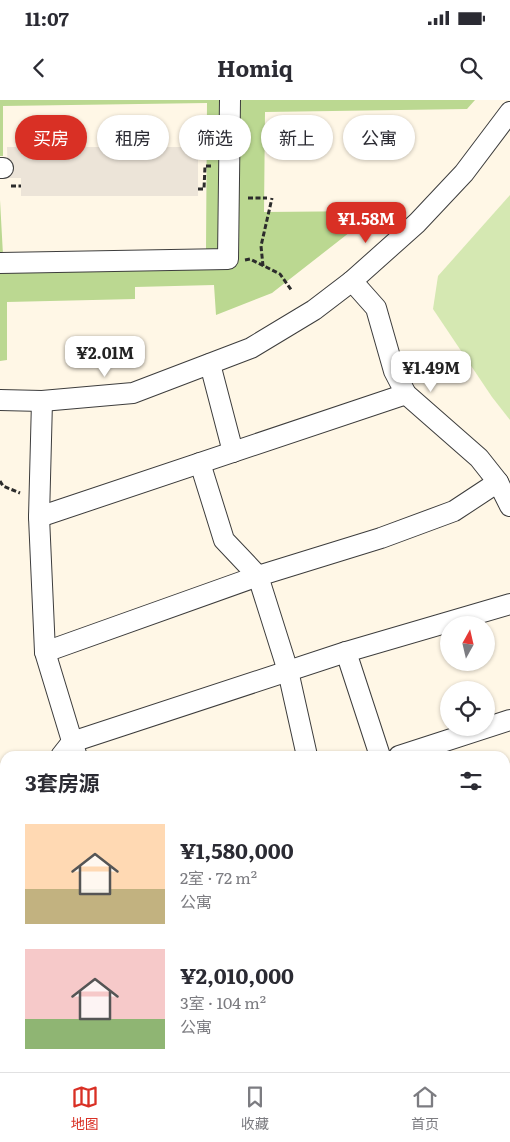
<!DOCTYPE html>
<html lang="zh">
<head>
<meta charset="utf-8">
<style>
	:root { --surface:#fff; --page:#f7f7f7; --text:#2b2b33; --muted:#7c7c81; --line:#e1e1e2; --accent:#d93025 }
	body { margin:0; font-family:Literata,"Noto Sans SC",serif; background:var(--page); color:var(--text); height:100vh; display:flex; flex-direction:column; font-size:19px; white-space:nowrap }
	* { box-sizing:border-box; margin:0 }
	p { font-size:16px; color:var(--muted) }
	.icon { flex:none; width:28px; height:28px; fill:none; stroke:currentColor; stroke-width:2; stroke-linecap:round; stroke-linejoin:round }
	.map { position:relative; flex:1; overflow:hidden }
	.sheet { position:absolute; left:0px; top:651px; width:510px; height:321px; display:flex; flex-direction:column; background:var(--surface); border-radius:15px 15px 0 0; box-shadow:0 1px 4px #0004 }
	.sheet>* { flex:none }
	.guide { position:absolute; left:15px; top:15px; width:480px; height:45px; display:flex; gap:10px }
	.needle { width:32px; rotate:8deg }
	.buttons { position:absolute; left:440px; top:516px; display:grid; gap:10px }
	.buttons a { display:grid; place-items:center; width:55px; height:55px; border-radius:50%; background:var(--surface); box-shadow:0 1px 4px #0004; font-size:25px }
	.price { position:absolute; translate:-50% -42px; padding:0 11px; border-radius:10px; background:#fff; color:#222; font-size:16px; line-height:32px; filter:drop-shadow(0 1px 2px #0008) }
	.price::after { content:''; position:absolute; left:50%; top:30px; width:15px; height:11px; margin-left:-8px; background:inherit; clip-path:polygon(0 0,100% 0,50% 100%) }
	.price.active { background:var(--accent); color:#fff }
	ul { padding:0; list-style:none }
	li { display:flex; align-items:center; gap:15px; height:125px; padding:0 25px }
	li span { display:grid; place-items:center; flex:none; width:140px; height:100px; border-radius:0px; color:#555 }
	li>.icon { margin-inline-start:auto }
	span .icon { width:60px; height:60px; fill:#fffc; stroke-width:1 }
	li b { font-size:21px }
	h2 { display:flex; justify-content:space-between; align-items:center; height:60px; padding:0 25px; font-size:21px }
	.pill { padding:0 18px; border-radius:22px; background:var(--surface); box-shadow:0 1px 4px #0004; font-size:18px; line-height:45px }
	.pill.active { background:var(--accent); color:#fff }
	.status { display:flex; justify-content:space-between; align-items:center; height:35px; padding:0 25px; background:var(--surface); direction:ltr }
	.status svg { height:14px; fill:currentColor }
	header { display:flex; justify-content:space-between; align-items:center; height:65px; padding:0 25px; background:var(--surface); font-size:22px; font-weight:700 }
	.dock { display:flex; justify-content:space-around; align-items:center; height:70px; border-top:1px solid var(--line); background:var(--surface); font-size:14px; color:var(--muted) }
	.dock a { display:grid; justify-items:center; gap:2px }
	.dock .active { color:var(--accent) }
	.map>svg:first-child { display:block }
</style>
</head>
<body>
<div class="status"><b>11:07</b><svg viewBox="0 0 49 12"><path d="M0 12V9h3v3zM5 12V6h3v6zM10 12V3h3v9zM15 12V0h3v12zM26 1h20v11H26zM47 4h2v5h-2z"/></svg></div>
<header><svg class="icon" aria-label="back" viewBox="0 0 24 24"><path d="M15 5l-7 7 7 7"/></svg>Homiq<svg class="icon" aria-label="search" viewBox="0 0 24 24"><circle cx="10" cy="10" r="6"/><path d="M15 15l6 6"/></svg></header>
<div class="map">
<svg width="510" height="972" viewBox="0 0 510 972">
	<rect width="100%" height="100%" fill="#fff7e6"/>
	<path fill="#d5e8b2" d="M510,95V320L492,297L433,209L438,176Z"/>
	<path fill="#bbd891" d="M0,0H475L467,9L265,12L264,112L377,111L272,193L216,215L214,185L135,187V199L7,202V260L0,261V100L3,155L206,149L207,3L3,6V56H0Z"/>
	<path fill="#ece4d8" d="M7,47H198V96H21V78H8Z"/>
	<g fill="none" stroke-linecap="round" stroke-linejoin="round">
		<g stroke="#3d3d3d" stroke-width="22">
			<g id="minor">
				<path d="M0,68H3"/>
				<path d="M0,163L228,159L230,0"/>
				<path d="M352,181L376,208L394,271L406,294L479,358L498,382L510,406"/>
				<path d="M210,264L233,352"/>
				<path d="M0,300L42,301L133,293L251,248L314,210L352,181L417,123L464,73L510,12"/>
				<path d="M42,301L39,417L45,552L76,654"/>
				<path d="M200,363L224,440L258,476L288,571L307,656"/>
				<path d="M39,417L406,294"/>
				<path d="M45,552L258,476L381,438L454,411L498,382"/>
				<path d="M346,552L380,656"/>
				<path d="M61,656L72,642L346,552L510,504"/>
				<path d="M399,656L510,620"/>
				<path d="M0,703H5"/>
				<path d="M505,732L510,730"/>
				<path d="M505,847L510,846"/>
				<path d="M0,892H5"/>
				<path d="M505,960L510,958"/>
				<path d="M135,968L142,972"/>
				<path d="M172,972L174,968"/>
				<path d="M474,972L485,968"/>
			</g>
		</g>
		<g stroke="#2c2c2c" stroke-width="3" stroke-dasharray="5 2.5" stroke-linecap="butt">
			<path d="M11,86H21"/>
			<path d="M198,89H204L205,66H212"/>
			<path d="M248,98H267"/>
			<path d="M245,160L250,159L280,174L292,191"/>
			<path d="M263,166L261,146L272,98"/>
			<path d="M0,381L3,386L20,393"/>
		</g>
		<use href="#minor" stroke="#fff" stroke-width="20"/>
	</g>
</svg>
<div class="buttons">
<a><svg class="needle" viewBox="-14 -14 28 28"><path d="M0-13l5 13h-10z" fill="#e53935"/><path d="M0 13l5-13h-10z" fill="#7c7c81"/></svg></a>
<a><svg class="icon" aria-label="locate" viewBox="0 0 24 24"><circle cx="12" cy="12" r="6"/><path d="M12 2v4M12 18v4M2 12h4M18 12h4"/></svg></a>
</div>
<b class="price active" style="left:366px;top:144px">¥1.58M</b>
<b class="price" style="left:105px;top:278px">¥2.01M</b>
<b class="price" style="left:431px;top:293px">¥1.49M</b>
<div class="guide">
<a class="pill active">买房</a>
<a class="pill">租房</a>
<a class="pill">筛选</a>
<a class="pill">新上</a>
<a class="pill">公寓</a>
</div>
<section class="sheet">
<h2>3套房源<svg class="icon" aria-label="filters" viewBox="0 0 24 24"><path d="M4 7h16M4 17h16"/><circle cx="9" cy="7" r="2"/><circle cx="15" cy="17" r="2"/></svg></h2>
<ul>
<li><span style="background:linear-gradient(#ffd9b3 65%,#c2b280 0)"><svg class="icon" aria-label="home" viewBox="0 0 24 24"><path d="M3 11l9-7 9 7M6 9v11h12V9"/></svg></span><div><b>¥1,580,000</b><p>2室 · 72 m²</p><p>公寓</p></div></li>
<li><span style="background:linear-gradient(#f6c9c9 70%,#8fb573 0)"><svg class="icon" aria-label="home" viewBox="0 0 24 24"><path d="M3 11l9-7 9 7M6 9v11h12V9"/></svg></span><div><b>¥2,010,000</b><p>3室 · 104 m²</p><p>公寓</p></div></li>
</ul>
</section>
</div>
<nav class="dock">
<a class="active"><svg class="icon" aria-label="map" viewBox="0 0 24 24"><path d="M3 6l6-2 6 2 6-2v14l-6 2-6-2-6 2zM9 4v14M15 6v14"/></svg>地图</a>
<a><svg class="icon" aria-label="saved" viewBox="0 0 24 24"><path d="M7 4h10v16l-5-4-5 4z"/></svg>收藏</a>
<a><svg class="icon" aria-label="home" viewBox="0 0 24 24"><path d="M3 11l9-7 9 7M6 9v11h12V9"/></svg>首页</a>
</nav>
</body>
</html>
